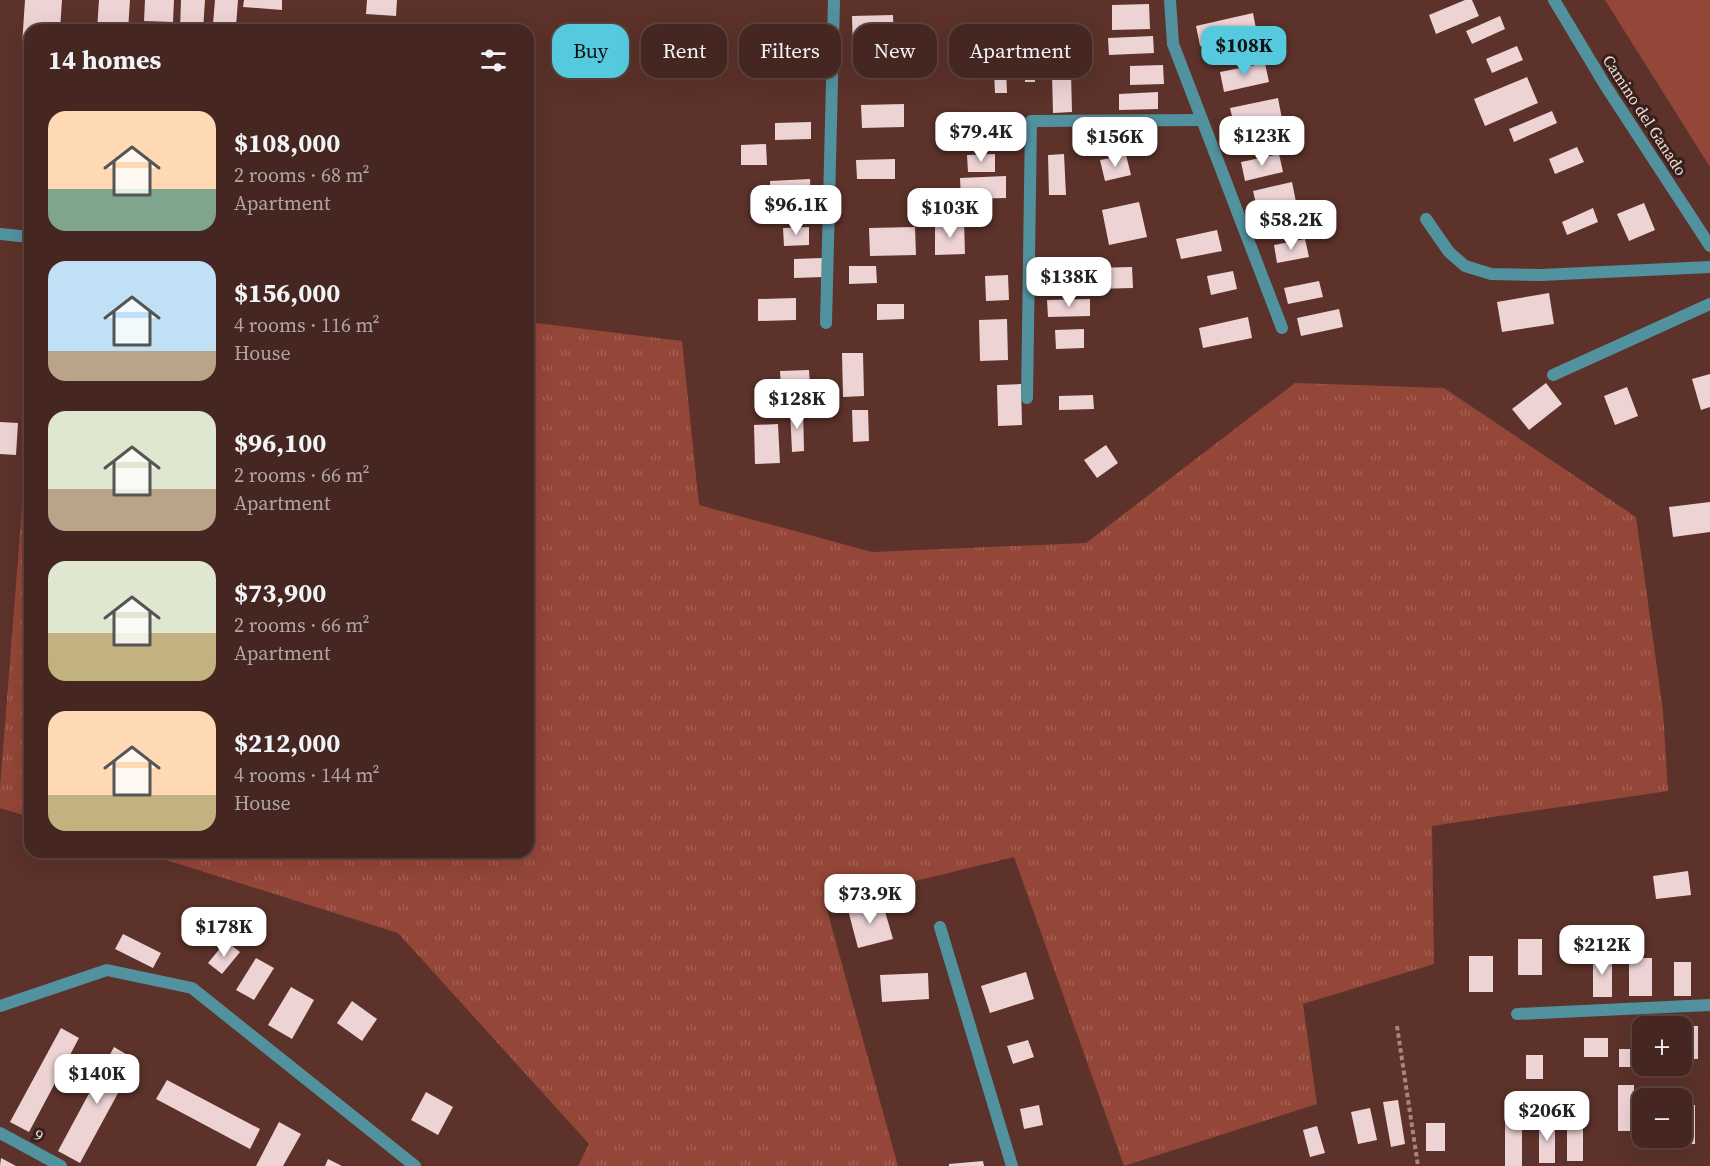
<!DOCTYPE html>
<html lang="en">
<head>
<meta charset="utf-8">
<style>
	:root { --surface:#452620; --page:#4c2e29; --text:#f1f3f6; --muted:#b0a5a5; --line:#5d433e; --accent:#55cadf }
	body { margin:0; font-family:"Source Serif 4",serif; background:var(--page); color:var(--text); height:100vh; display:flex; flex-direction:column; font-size:22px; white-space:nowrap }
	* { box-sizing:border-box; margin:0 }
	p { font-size:20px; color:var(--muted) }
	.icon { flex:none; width:33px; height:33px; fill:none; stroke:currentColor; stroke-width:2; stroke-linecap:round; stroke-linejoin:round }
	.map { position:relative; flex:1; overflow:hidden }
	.drawer { position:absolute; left:24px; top:24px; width:510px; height:834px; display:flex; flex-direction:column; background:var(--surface); border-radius:18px; box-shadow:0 6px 24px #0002,0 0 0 2px var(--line) }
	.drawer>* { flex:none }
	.hud { position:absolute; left:552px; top:24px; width:570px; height:54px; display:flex; gap:12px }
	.buttons { position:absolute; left:1632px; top:1016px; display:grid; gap:12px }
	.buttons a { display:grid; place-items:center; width:60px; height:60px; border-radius:12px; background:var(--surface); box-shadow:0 6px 24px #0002,0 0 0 2px var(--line); font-size:30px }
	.price { position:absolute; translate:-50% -51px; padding:0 14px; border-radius:12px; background:#fff; color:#222; font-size:20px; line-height:39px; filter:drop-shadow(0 2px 3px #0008) }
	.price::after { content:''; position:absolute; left:50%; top:36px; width:18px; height:14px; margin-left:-9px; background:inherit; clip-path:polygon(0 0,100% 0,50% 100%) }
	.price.active { background:var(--accent); color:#111 }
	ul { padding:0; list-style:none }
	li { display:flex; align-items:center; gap:18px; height:150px; padding:0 24px }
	li span { display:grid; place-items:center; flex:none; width:168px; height:120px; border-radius:18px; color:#555 }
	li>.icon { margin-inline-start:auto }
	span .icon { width:72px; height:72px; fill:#fffc; stroke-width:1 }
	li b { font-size:26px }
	h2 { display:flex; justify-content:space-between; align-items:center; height:72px; padding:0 24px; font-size:26px }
	.chip { padding:0 21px; border-radius:18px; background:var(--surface); box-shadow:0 6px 24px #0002,0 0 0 2px var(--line); font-size:21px; line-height:54px }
	.chip.active { background:var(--accent); color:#111 }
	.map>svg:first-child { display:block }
</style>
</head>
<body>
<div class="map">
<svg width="1710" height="1166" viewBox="0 0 1710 1166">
	<defs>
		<pattern id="grass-tufts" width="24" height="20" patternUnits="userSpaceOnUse" patternTransform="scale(1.5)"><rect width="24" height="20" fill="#944638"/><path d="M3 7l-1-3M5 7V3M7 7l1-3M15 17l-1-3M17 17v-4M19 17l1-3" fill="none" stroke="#a46054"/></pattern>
	</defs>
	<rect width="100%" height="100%" fill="#5c322a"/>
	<g fill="url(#grass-tufts)">
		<path d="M528,322L682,341L699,505L872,552L1086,543L1295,383L1444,388L1636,517L1663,711L1668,791L1432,826L1434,964L1303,1004L1317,1104L1124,1166L1014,857L825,903L898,1166H578L589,1144L398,933L141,852H528Z"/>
		<path d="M30,454V817L0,808V788L26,456Z"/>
	</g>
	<path fill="#944638" d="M1605,0H1710V167Z"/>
	<g fill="#eed3d5">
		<path d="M25,0H62L60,30H30V45H22Z"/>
		<path d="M99,0H130L128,30H97Z"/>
		<path d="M145,0H174L173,22L144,21Z"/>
		<path d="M181,0H205L203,30H180Z"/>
		<path d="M215,0H238L236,26L213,24Z"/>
		<path d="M244,0H282V10L243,7Z"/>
		<path d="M367,0H397L396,16L366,14Z"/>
		<path d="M1465,0H1472L1479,16L1436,34L1429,15Z"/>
		<path d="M1149,4L1150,29L1112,30V5Z"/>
		<path d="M1253,13L1257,34L1200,46L1196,26Z"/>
		<path d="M893,15L894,50L853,51L852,16Z"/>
		<path d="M1500,16L1505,29L1472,44L1466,31Z"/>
		<path d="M1153,36L1154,53L1109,55L1108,38Z"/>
		<path d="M1517,46L1523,60L1492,73L1486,59Z"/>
		<path d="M1024,52H1034L1035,82H1025Z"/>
		<path d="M1265,63L1269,82L1224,92L1220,72Z"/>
		<path d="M1163,65L1164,84L1130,85V66Z"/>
		<path d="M1006,70L1007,93H995L994,71Z"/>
		<path d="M1071,72L1072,112L1053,113L1052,73Z"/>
		<path d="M1527,77L1538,103L1485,126L1474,99Z"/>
		<path d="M1158,92V109L1119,110V94Z"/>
		<path d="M1278,98L1282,119L1235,129L1230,108Z"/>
		<path d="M904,104V127L862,128L861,105Z"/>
		<path d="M1552,111L1557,123L1514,142L1509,129Z"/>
		<path d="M811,122V139L775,140V123Z"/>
		<path d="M981,123L982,144L937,145V125Z"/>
		<path d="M766,144L767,165H741V145Z"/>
		<path d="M1577,147L1584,162L1555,174L1549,159Z"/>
		<path d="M995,154V172H968L967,155Z"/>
		<path d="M1064,154L1066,195H1049L1048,155Z"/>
		<path d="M1279,154L1283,172L1245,181L1241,162Z"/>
		<path d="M1126,155L1131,175L1105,181L1100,160Z"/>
		<path d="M895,159V179H857L856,160Z"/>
		<path d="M1006,176V198L961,199L960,178Z"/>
		<path d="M810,179L811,202L771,203L770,181Z"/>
		<path d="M1292,182L1298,212L1260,220L1253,191Z"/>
		<path d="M1139,202L1147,237L1109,245L1102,210Z"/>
		<path d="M1644,203L1655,230L1629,241L1617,214Z"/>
		<path d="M1593,208L1598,222L1567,235L1562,222Z"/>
		<path d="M964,223L965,254L935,255V224Z"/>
		<path d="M809,227V245L784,246L783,228Z"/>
		<path d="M915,227L916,255L870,256L869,228Z"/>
		<path d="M1217,230L1222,251L1181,259L1176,239Z"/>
		<path d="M1305,239L1309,257L1277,263L1274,245Z"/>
		<path d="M822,258L823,277L794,278V259Z"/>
		<path d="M849,266H876L877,283L849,284Z"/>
		<path d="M1132,267L1133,288L1055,290L1054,269Z"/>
		<path d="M1233,271L1237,289L1211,295L1207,276Z"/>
		<path d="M1008,275L1009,300L986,301L985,276Z"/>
		<path d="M1319,281L1323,297L1288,304L1284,288Z"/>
		<path d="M1549,293L1554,324L1502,332L1497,302Z"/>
		<path d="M796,298V320L758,321V299Z"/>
		<path d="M1090,299V316L1048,317L1047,300Z"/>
		<path d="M877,304H904V319L877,320Z"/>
		<path d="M1339,309L1343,327L1301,336L1297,318Z"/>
		<path d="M1248,317L1252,338L1203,348L1199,328Z"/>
		<path d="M1007,319L1008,360L980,361L979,320Z"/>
		<path d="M1084,329V348L1056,349L1055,330Z"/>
		<path d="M842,353H863L864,396L843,397Z"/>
		<path d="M809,370L810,386L781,387L780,371Z"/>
		<path d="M1710,374V407L1701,410L1692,379Z"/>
		<path d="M1546,383L1562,404L1529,430L1512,409Z"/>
		<path d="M1021,384L1022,425L998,426L997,385Z"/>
		<path d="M1627,387L1638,416L1615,425L1604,396Z"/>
		<path d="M1093,395L1094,409L1059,410V396Z"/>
		<path d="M803,408L804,451L792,452L790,409Z"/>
		<path d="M852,410H868L869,441L853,442Z"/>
		<path d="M0,422L18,423L16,455L0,454Z"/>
		<path d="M778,424L780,463L755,464L754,425Z"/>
		<path d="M1106,445L1118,463L1097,478L1084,460Z"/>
		<path d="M1710,502V532L1673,537L1669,507Z"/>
		<path d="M1688,871L1691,895L1656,899L1653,876Z"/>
		<path d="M882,901L893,939L858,948L848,910Z"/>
		<path d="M123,934L161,953L153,968L115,949Z"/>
		<rect x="1518" y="939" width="24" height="36"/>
		<path d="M226,941L240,952L222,974L208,963Z"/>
		<rect x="1469" y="956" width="24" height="36"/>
		<rect x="1593" y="956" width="19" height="41"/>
		<path d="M256,958L274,968L254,1000L236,990Z"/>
		<rect x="1629" y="958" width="23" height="38"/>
		<rect x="1674" y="962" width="17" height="34"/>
		<path d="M1026,972L1034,999L990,1013L981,986Z"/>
		<path d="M928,973L929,999L882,1002L880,975Z"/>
		<path d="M291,987L314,1000L292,1039L268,1025Z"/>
		<path d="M352,1001L377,1019L362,1041L337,1023Z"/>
		<rect x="1685" y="1026" width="13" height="33"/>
		<path d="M61,1028L79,1038L29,1132L10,1122Z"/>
		<rect x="1584" y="1038" width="24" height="19"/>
		<path d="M1028,1040L1034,1057L1013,1064L1007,1046Z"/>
		<path d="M114,1047L136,1060L80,1163L58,1151Z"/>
		<rect x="1619" y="1049" width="17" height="18"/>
		<rect x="1526" y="1055" width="17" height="24"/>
		<path d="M167,1080L260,1129L250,1149L156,1099Z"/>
		<rect x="1618" y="1085" width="16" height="46"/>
		<path d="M426,1092L453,1107L438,1135L411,1120Z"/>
		<path d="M1398,1100L1405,1144L1391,1147L1383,1102Z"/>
		<path d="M1039,1105L1043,1125L1024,1129L1020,1109Z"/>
		<path d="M1682,1105H1695V1144H1663V1137H1682Z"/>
		<path d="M1370,1108L1377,1140L1358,1144L1351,1112Z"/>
		<rect x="1505" y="1114" width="17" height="52"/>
		<rect x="1539" y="1120" width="16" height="43"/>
		<path d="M279,1122L301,1134L283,1166H256Z"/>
		<rect x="1567" y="1122" width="16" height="39"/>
		<rect x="1426" y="1123" width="19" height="28"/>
		<path d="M1317,1126L1325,1153L1310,1157L1303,1130Z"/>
		<path d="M1,1158L16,1166H0Z"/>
		<path d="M328,1159L342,1166H325Z"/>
		<path d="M983,1161L984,1166H949V1164Z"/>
	</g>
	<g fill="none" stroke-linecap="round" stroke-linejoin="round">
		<path stroke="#a8857e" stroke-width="4" stroke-dasharray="4.5 3" stroke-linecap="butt" d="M1397,1026L1418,1166"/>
		<g stroke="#52929f" stroke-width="12">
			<path d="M1426,219L1449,252L1465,266L1491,274L1541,275L1710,267"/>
			<path d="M1553,375L1710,304"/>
			<path d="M940,927L1012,1166"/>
		</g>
		<g stroke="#52929f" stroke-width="12">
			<path d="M1170,0L1173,44L1282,328"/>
			<path d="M1554,0L1605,85L1710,246"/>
			<path d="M0,234L30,237"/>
			<path d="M826,323L834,0"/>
			<path d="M1027,398L1031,121L1202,120"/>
			<path d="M0,1006L107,970L192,988L415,1166"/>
			<path d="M1517,1014L1710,1005"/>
			<path d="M0,1133L61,1166"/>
		</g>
	</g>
	<g text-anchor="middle" stroke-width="6" stroke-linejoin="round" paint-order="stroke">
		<g font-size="16" fill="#f5dad4" stroke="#34211d">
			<text transform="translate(1645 115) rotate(57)" y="6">Camino del Ganado</text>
			<text transform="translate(39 1135) rotate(29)" y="6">9</text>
		</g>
	</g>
</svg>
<div class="buttons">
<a>+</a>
<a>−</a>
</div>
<b class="price active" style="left:1244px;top:77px">$108K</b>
<b class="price" style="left:981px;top:163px">$79.4K</b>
<b class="price" style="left:1262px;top:167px">$123K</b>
<b class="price" style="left:1115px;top:168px">$156K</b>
<b class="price" style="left:796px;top:236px">$96.1K</b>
<b class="price" style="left:950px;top:239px">$103K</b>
<b class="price" style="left:1291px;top:251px">$58.2K</b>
<b class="price" style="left:1069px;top:308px">$138K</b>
<b class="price" style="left:797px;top:430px">$128K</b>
<b class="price" style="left:870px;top:925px">$73.9K</b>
<b class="price" style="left:224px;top:958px">$178K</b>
<b class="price" style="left:1602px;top:976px">$212K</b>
<b class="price" style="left:97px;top:1105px">$140K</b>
<b class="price" style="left:1547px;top:1142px">$206K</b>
<div class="hud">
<a class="chip active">Buy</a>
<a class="chip">Rent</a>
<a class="chip">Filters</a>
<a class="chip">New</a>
<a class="chip">Apartment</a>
</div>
<section class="drawer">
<h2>14 homes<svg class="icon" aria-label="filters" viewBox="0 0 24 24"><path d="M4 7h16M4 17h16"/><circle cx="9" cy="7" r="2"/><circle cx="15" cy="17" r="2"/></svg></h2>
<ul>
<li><span style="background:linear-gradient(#ffd9b3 65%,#7fa58c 0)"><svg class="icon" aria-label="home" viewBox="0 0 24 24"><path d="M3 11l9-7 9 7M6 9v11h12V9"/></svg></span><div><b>$108,000</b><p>2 rooms · 68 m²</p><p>Apartment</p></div></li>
<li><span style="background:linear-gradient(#bfe0f5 75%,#b9a48a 0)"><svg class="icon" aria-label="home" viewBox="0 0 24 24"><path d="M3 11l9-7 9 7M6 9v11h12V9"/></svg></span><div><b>$156,000</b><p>4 rooms · 116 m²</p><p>House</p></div></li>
<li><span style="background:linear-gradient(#dfe7d0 65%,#b9a48a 0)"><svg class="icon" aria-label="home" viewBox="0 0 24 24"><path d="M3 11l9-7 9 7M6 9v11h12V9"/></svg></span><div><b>$96,100</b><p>2 rooms · 66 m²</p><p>Apartment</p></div></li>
<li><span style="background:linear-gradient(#dfe7d0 60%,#c2b280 0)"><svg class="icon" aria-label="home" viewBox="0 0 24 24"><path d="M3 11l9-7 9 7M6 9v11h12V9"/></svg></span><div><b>$73,900</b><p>2 rooms · 66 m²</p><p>Apartment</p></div></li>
<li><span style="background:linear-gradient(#ffd9b3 70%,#c2b280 0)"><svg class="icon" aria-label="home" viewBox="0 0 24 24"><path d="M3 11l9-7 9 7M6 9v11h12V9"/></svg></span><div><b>$212,000</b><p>4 rooms · 144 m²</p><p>House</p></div></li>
</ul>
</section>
</div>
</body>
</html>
